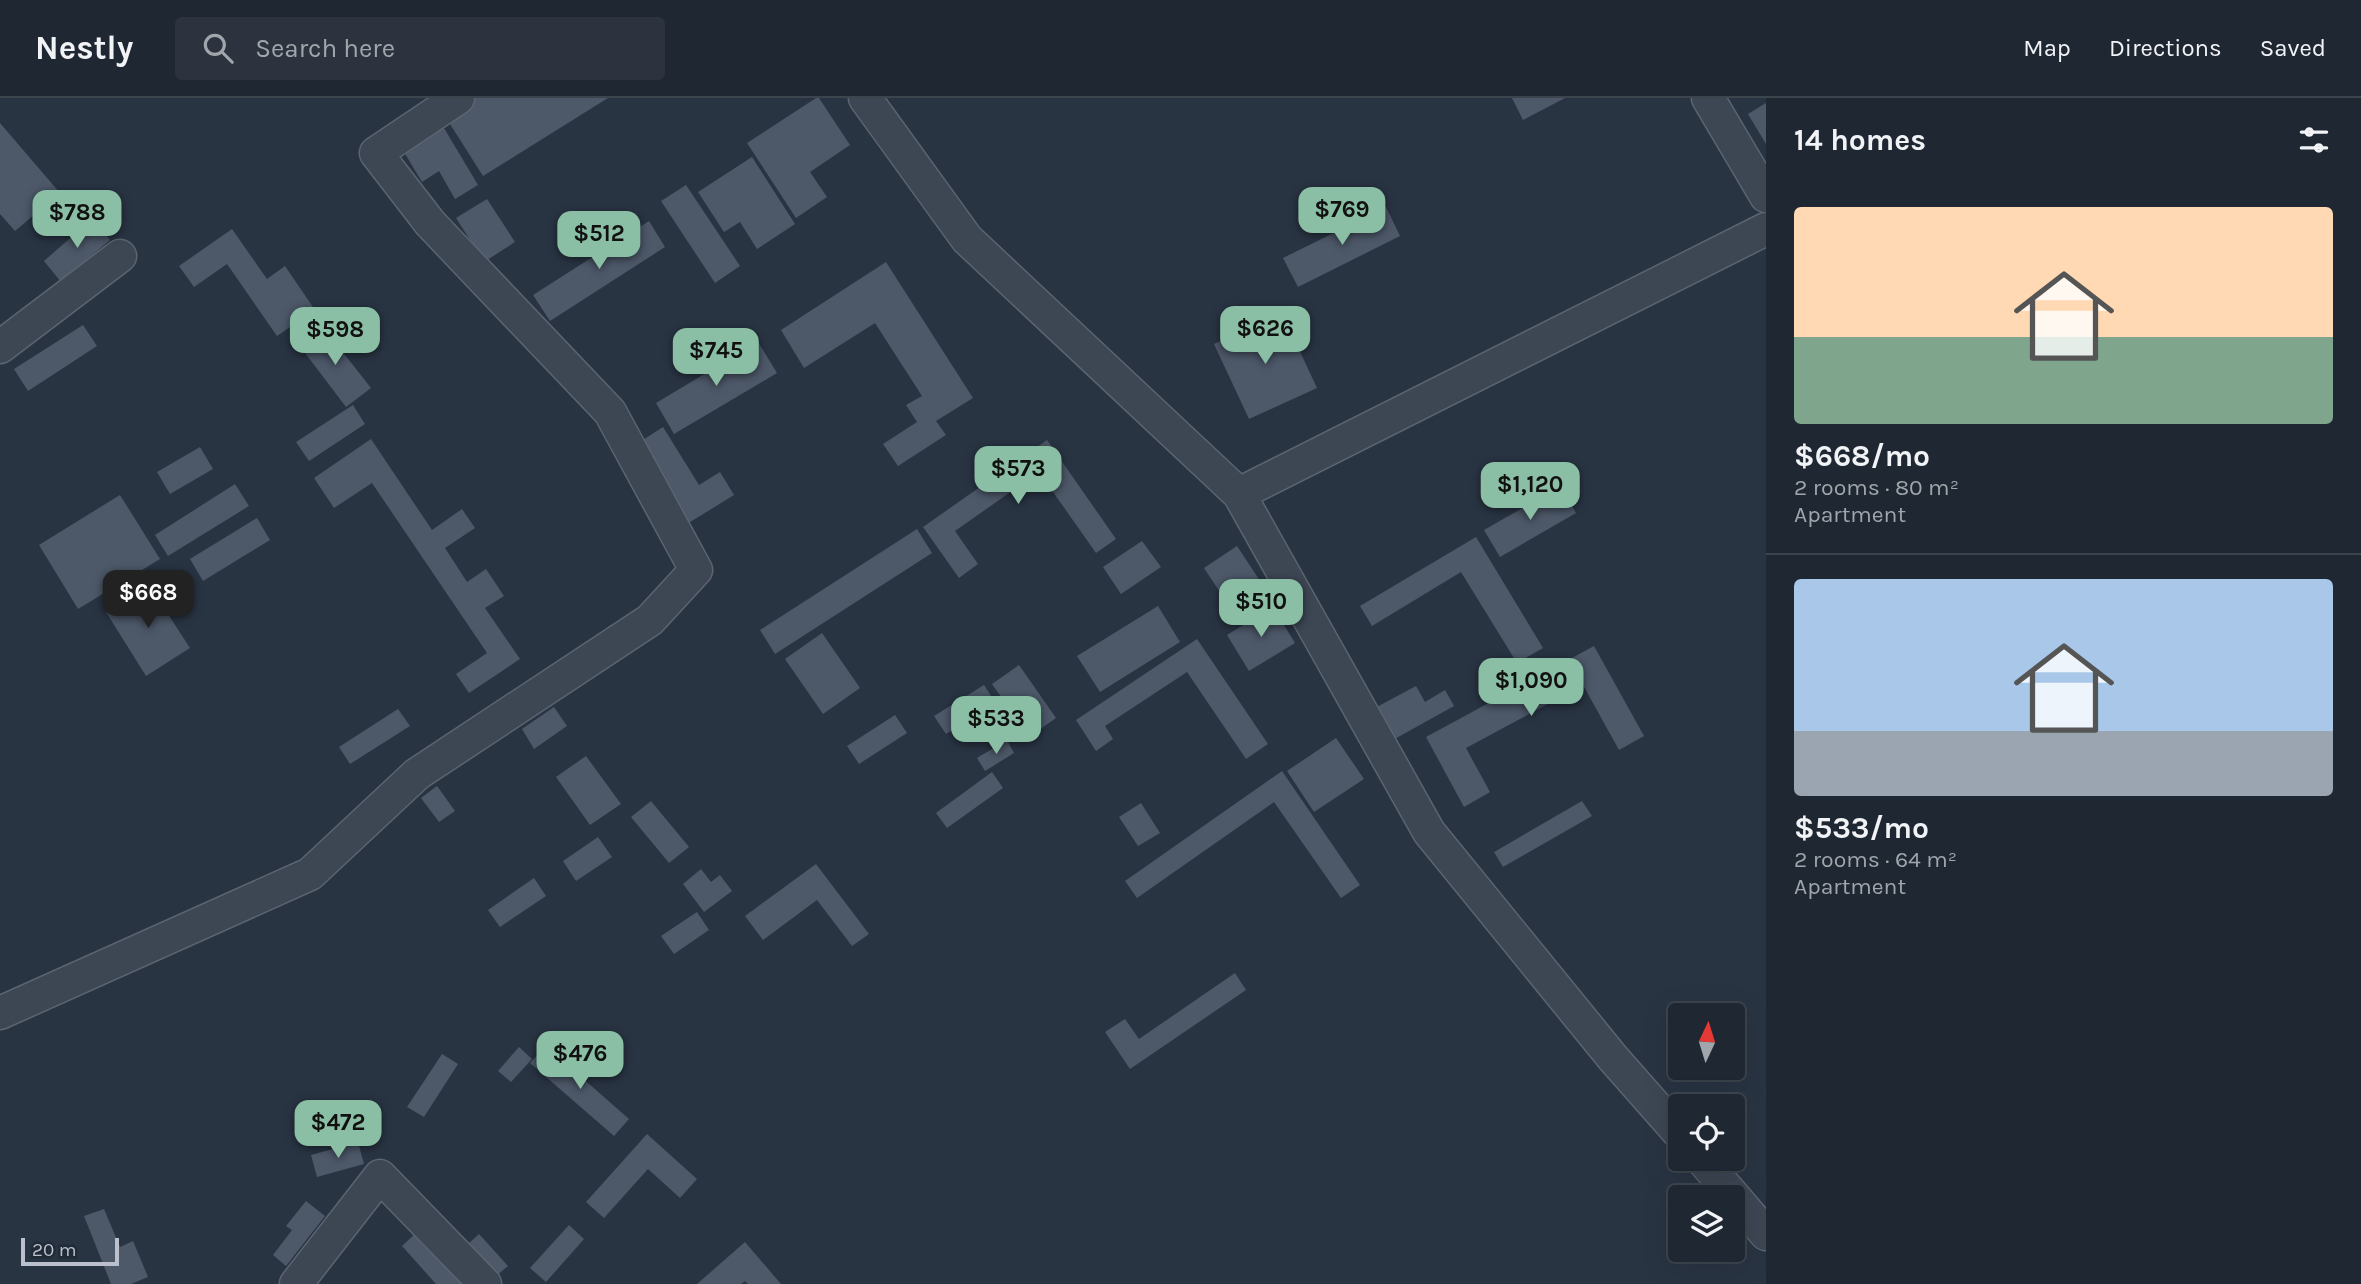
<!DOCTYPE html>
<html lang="en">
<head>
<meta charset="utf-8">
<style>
	:root { --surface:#1f2732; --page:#2c333e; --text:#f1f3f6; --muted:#a1a5ac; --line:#3c444d; --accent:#8abfa5 }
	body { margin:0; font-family:Karla,sans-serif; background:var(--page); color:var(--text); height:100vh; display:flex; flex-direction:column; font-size:26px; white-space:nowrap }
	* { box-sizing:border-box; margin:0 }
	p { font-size:23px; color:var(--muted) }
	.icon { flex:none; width:38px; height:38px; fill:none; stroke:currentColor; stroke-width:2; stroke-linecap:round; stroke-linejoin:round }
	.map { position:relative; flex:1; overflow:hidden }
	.drawer { display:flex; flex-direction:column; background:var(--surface); width:595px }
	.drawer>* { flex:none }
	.needle { width:46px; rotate:4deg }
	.controls { position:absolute; left:1668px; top:905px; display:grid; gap:14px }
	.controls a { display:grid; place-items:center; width:77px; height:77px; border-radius:7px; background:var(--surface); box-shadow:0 7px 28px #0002,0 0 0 2px var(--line); font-size:35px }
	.scale { position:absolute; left:21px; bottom:18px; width:98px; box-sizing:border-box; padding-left:7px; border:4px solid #bac1cc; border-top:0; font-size:19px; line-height:24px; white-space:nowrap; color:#bac1cc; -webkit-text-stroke:5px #212b38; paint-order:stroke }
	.price { position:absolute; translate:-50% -60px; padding:0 16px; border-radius:14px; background:var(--accent); color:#111; font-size:23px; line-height:46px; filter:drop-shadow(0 2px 4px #0008) }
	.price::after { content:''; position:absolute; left:50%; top:42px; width:21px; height:16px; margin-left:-10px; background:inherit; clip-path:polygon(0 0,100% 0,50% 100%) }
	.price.selected { background:#222; color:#fff }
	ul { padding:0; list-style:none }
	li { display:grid; align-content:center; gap:14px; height:371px; padding:0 28px }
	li+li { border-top:2px solid var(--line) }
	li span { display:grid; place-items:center; height:217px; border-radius:7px; color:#555 }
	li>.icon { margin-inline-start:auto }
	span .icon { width:126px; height:126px; fill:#fffc; stroke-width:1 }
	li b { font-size:30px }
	h2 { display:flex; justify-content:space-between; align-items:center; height:84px; padding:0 28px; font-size:30px }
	header { display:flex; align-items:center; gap:42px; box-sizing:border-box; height:98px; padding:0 35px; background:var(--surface); border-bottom:2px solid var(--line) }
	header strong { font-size:33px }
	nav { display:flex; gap:38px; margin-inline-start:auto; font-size:24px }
	.search { width:490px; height:63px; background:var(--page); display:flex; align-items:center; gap:18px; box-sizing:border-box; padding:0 24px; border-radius:7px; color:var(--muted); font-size:26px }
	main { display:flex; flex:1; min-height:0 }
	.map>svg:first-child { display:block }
</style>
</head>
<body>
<header>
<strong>Nestly</strong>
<div class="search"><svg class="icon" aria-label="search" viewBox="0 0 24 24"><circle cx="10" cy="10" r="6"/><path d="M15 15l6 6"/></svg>Search here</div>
<nav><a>Map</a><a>Directions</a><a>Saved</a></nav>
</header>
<main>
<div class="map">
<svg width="1766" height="1186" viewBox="0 0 1766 1186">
	<rect width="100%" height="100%" fill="#293443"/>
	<g fill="#4d5869">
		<path d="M468,0H608L483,78L443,15Z"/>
		<path d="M816,0H819L850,47L810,74L827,99L796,120L747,45Z"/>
		<path d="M1512,0H1565L1523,22Z"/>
		<path d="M1766,5V46L1748,16Z"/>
		<path d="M438,20L478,87L455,101L439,73L422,84L398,44Z"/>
		<path d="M0,25L60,95L15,133L0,116Z"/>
		<path d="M752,59L795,126L757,151L740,124L724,134L698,94Z"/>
		<path d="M686,87L740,168L715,185L661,103Z"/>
		<path d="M487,101L515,144L484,164L456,120Z"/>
		<path d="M1386,109L1400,138L1298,189L1283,160Z"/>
		<path d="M92,121L110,142L61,184L44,163Z"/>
		<path d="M649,123L665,149L550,223L533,197Z"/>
		<path d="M232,131L267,181L285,168L315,212L277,238L227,166L194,189L179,168Z"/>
		<path d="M886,164L973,300L936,323L946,337L898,368L883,346L917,324L906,307L922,298L875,225L804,270L781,232Z"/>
		<path d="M1282,215L1317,290L1249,321L1214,246Z"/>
		<path d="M83,227L97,248L28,293L14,271Z"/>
		<path d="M323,229L371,290L346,309L299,247Z"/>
		<path d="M758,244L777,275L674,336L656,305Z"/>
		<path d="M353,307L365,326L309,363L296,344Z"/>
		<path d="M663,329L699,387L720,374L734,397L682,429L632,349Z"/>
		<path d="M371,341L432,432L462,411L475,430L445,450L467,484L486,471L504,498L485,510L520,561L469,595L456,576L487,555L372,385L334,410L314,380Z"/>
		<path d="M1047,342L1116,441L1096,455L1039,374L955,433L978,466L959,480L923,429Z"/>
		<path d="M200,349L213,371L170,396L157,374Z"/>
		<path d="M235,386L249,408L168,458L155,437Z"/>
		<path d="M1561,388L1576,415L1500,459L1484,432Z"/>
		<path d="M120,397L160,461L78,511L39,447Z"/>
		<path d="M257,420L270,442L203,483L190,461Z"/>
		<path d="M917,431L932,455L775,556L760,532Z"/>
		<path d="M1476,439L1543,550L1517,565L1461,474L1372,528L1360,508Z"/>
		<path d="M1142,443L1161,469L1121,496L1103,469Z"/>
		<path d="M1237,448L1268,495L1235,517L1204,470Z"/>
		<path d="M149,487L190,550L146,578L106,514Z"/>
		<path d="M1158,508L1180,544L1100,594L1077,558Z"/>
		<path d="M1273,509L1295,545L1249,573L1227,537Z"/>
		<path d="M822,535L860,590L823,616L785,561Z"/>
		<path d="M1197,541L1268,646L1246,661L1187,574L1105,628L1113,641L1096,653L1076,622Z"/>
		<path d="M1594,548L1644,638L1619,652L1583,587L1466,650L1490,694L1464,709L1426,639Z"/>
		<path d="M1019,567L1056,620L1029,639L992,586Z"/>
		<path d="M984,587L995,604L946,636L934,618Z"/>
		<path d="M1416,588L1425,604L1445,592L1454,608L1391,643L1373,611Z"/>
		<path d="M554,609L567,628L534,651L522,631Z"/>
		<path d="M398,611L410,628L350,666L339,649Z"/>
		<path d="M895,617L907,635L859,666L847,648Z"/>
		<path d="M1336,640L1364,681L1314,714L1287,673Z"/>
		<path d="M1007,642L1014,655L985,673L977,660Z"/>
		<path d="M586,658L621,706L590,727L556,679Z"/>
		<path d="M1282,673L1360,787L1341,800L1274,704L1137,800L1125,783Z"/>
		<path d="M992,674L1003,690L947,730L936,715Z"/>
		<path d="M437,688L455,713L439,724L421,700Z"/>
		<path d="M651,703L689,749L669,765L631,719Z"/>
		<path d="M1582,703L1592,718L1503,769L1494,754Z"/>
		<path d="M1141,705L1160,735L1138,748L1119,719Z"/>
		<path d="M598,739L612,759L576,783L563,763Z"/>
		<path d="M816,766L869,836L852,848L817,802L763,842L745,818Z"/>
		<path d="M701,771L711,784L720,777L732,793L704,814L683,786Z"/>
		<path d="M534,780L546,798L500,829L488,812Z"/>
		<path d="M697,814L709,832L674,856L661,838Z"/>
		<path d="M1235,875L1246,892L1130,971L1105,934L1125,921L1139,941Z"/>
		<path d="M546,948L629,1021L614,1038L530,965Z"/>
		<path d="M519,949L532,961L511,984L498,973Z"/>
		<path d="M442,956L458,966L424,1019L407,1009Z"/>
		<path d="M647,1036L697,1081L680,1100L648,1071L604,1120L586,1104Z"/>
		<path d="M358,1044L364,1066L317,1079L311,1057Z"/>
		<path d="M306,1103L325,1118L286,1168L273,1157L292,1132L286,1128Z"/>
		<path d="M104,1111L120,1149L133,1143L148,1179L131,1186H111L84,1118Z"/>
		<path d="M569,1127L584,1141L546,1184L530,1170Z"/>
		<path d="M419,1132L467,1186H436L402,1148Z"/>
		<path d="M479,1136L508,1168L495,1179L467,1147Z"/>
		<path d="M745,1144L781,1186H748L745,1183L741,1186H697Z"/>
	</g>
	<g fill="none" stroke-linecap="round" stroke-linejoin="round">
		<g stroke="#5b6470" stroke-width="35">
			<g id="minor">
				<path d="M865,0L967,141L1239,396L1429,734L1613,960L1680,1036"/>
				<path d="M1708,0L1766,98"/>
				<path d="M0,249L120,158"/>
				<path d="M1239,396L1766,131"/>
				<path d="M0,915L310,776L417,676L650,522L696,472L610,314L430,125L376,55L458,0"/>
				<path d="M1701,1060L1766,1136"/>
				<path d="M296,1186L380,1078L485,1186"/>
			</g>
		</g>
		<use href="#minor" stroke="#3d4653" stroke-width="32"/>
	</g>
</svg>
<div class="controls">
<a><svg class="needle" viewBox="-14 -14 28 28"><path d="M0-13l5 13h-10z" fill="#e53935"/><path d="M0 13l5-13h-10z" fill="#a1a5ac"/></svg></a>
<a><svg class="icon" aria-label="locate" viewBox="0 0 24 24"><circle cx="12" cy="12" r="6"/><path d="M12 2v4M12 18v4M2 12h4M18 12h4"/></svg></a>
<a><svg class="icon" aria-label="layers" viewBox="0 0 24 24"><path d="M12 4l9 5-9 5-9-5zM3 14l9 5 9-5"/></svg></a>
</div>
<div class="scale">20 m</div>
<b class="price" style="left:1342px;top:149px">$769</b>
<b class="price" style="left:77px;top:152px">$788</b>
<b class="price" style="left:599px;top:173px">$512</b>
<b class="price" style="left:1265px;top:268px">$626</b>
<b class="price" style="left:335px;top:269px">$598</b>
<b class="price" style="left:716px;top:290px">$745</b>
<b class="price" style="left:1018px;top:408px">$573</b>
<b class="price" style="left:1530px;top:424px">$1,120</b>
<b class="price selected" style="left:148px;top:532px">$668</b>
<b class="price" style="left:1261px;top:541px">$510</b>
<b class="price" style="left:1531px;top:620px">$1,090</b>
<b class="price" style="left:996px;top:658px">$533</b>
<b class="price" style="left:580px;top:993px">$476</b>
<b class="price" style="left:338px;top:1062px">$472</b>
</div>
<section class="drawer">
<h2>14 homes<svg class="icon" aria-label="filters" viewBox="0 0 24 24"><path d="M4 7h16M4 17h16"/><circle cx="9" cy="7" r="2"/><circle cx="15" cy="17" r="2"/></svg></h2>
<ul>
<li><span style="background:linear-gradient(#ffd9b3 60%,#7fa58c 0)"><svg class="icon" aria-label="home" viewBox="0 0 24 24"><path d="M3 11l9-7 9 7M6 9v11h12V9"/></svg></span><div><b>$668/mo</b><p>2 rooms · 80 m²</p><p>Apartment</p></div></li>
<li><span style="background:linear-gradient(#a9c7e8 70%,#9aa5b1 0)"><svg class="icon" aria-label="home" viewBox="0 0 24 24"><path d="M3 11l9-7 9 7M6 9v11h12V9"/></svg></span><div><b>$533/mo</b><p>2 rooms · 64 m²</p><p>Apartment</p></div></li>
</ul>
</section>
</main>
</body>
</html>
